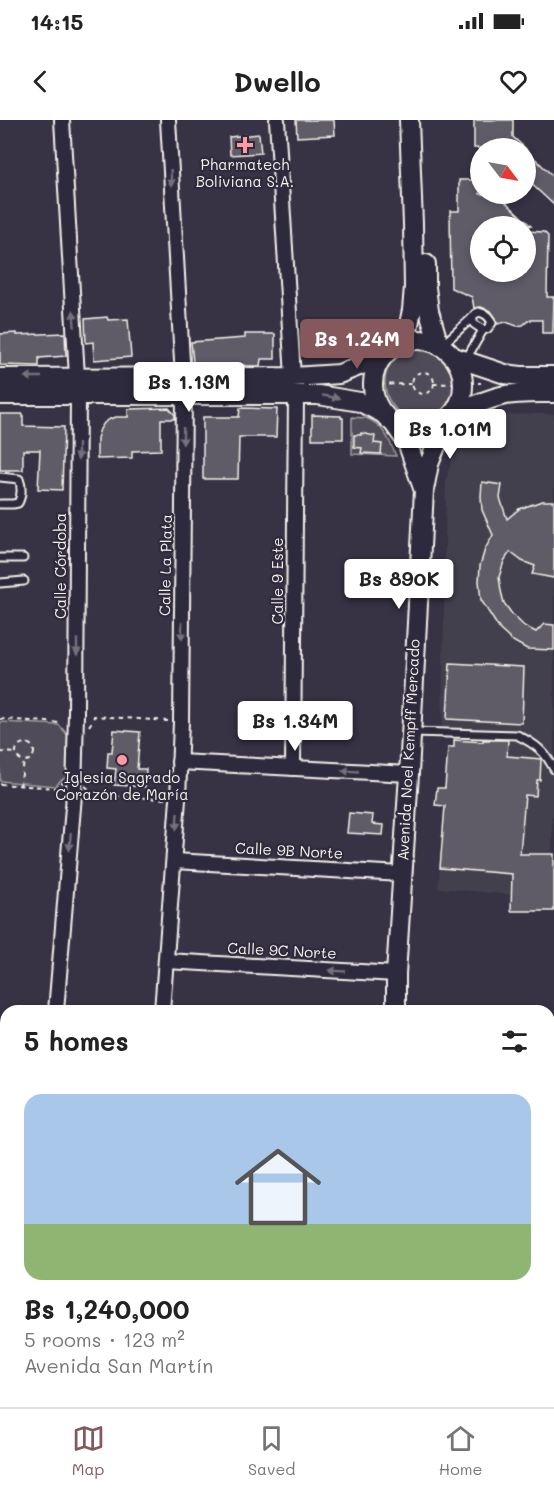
<!DOCTYPE html>
<html lang="en">
<head>
<meta charset="utf-8">
<style>
	:root { --surface:#fff; --page:#f6f6f6; --text:#222; --muted:#767676; --line:#e0e0e0; --accent:#85585c }
	body { margin:0; font-family:Mali,sans-serif; background:var(--page); color:var(--text); height:100vh; display:flex; flex-direction:column; font-size:22px; white-space:nowrap }
	* { box-sizing:border-box; margin:0 }
	p { font-size:20px; color:var(--muted) }
	.icon { flex:none; width:33px; height:33px; fill:none; stroke:currentColor; stroke-width:2; stroke-linecap:round; stroke-linejoin:round }
	.map { position:relative; flex:1; overflow:hidden }
	.side { position:absolute; left:0px; top:885px; width:555px; height:402px; display:flex; flex-direction:column; background:var(--surface); border-radius:18px 18px 0 0; box-shadow:0 3px 9px #0003 }
	.side>* { flex:none }
	.needle { width:39px; rotate:122deg }
	.fabs { position:absolute; left:470px; top:18px; display:grid; gap:12px }
	.fabs a { display:grid; place-items:center; width:66px; height:66px; border-radius:50%; background:var(--surface); box-shadow:0 3px 9px #0003; font-size:30px }
	.price { position:absolute; translate:-50% -51px; padding:0 14px; border-radius:6px; background:#fff; color:#222; font-size:20px; line-height:39px; filter:drop-shadow(0 2px 3px #0008) }
	.price::after { content:''; position:absolute; left:50%; top:36px; width:18px; height:14px; margin-left:-9px; background:inherit; clip-path:polygon(0 0,100% 0,50% 100%) }
	.price.current { background:var(--accent); color:#fff }
	ul { padding:0; list-style:none }
	li { display:grid; align-content:center; gap:12px; height:318px; padding:0 24px }
	li+li { border-top:2px solid var(--line) }
	li span { display:grid; place-items:center; height:186px; border-radius:18px; color:#555 }
	li>.icon { margin-inline-start:auto }
	span .icon { width:108px; height:108px; fill:#fffc; stroke-width:1 }
	li b { font-size:26px }
	h2 { display:flex; justify-content:space-between; align-items:center; height:72px; padding:0 24px; font-size:26px }
	.status { display:flex; justify-content:space-between; align-items:center; height:42px; padding:0 30px; background:var(--surface); direction:ltr }
	.status svg { height:16px; fill:currentColor }
	header { display:flex; justify-content:space-between; align-items:center; height:78px; padding:0 24px; background:var(--surface); font-size:27px; font-weight:700 }
	.tab-bar { display:flex; justify-content:space-around; align-items:center; height:84px; border-top:2px solid var(--line); background:var(--surface); font-size:16px; color:var(--muted) }
	.tab-bar a { display:grid; justify-items:center; gap:3px }
	.tab-bar .current { color:var(--accent) }
	.map>svg:first-child { display:block }
</style>
</head>
<body>
<div class="status"><b>14:15</b><svg viewBox="0 0 49 12"><path d="M0 12V9h3v3zM5 12V6h3v6zM10 12V3h3v9zM15 12V0h3v12zM26 1h20v11H26zM47 4h2v5h-2z"/></svg></div>
<header><svg class="icon" aria-label="back" viewBox="0 0 24 24"><path d="M15 5l-7 7 7 7"/></svg>Dwello<svg class="icon" aria-label="heart" viewBox="0 0 24 24"><path d="M12 20l-8-8c-3-5 5-10 8-4 3-6 11-1 8 4z"/></svg></header>
<div class="map">
<svg width="554" height="1287" viewBox="0 0 554 1287">
	<rect width="100%" height="100%" fill="#373244"/>
	<filter id="ink" filterUnits="userSpaceOnUse"><feTurbulence type="fractalNoise" baseFrequency=".0167" numOctaves="2"/><feDisplacementMap in="SourceGraphic" scale="12" xChannelSelector="R" yChannelSelector="G"/><feConvolveMatrix kernelMatrix="1 2 1 2 8 2 1 2 1" color-interpolation-filters="sRGB"/></filter>
	<g filter="url(#ink)">
		<path fill="#433f4e" d="M534,294H554V696L552,697V734L521,761H512V775L438,768L445,686L435,685L437,668H445L448,627H454V620L455,608H442L446,360L451,342L456,333L463,322L474,310L489,301L507,295Z"/>
		<g fill="#504b59" stroke="#a29ea0" stroke-width="1.5">
			<circle cx="422" cy="263" r="37"/>
			<path d="M352,297C356,298 362,297 366,298C383,304 390,321 396,336L352,334Z"/>
			<path d="M0,602L59,605L67,614L72,616L70,655L60,661L56,666L0,661Z"/>
		</g>
		<g fill="none" stroke-linecap="round" stroke-linejoin="round">
			<g stroke="#a6a2a4" stroke-width="3">
				<path d="M0,965L6,968"/>
				<path d="M549,1264L554,1266"/>
			</g>
		</g>
		<g fill="#5f5c67" stroke="#f4f1e8" stroke-width="1.5">
			<path d="M296,0H334L335,15L297,17Z"/>
			<path d="M474,0H513V17L525,28H474Z"/>
			<path d="M259,14L261,33L230,35L229,17Z"/>
			<path d="M525,29L554,57V85L525,58Z"/>
			<path d="M459,60H480V74H497L531,106H480V152H525V111L544,112L548,116L547,177H554L553,213H542V200H529L523,205L517,206L506,202L497,204L496,198L491,191L481,187L474,188L472,177L451,168L450,91H459Z"/>
			<path d="M107,197L108,200L128,199L131,237L94,240L93,222L86,223L85,199Z"/>
			<path d="M17,213V215L65,213L66,236L39,238V246L0,245V214Z"/>
			<path d="M245,214H275V239H261L260,246H245V245L197,246L193,242L191,222L245,218Z"/>
			<path d="M169,288L175,295V299H161V330L132,331V338L97,339V318L100,309L104,303L110,299L116,297H128V289Z"/>
			<path d="M240,288L277,289L276,317H239L238,359H203V297H239Z"/>
			<path d="M0,294H23V306L64,307L62,370L38,369L40,330H23V350H0Z"/>
			<path d="M312,295L341,296V298H343V319H312Z"/>
			<path d="M361,313L375,316L374,323L382,324L381,334L361,333L362,328L354,327V315H361Z"/>
			<path d="M482,362L502,365L500,378L507,399L519,389L542,381H554V458L532,454L535,446L522,441L510,432L504,441L499,457L501,471L504,483L512,494L524,506L536,512L544,504L554,505V530L527,529L511,520L500,510L481,480L479,461L480,446L485,429L493,415L482,390L481,376Z"/>
			<path d="M450,543L524,547L522,603L447,599Z"/>
			<path d="M114,610L140,612L137,649H146L145,667L114,665L116,649L107,648L108,632H112Z"/>
			<path d="M454,620L483,622V620H508L507,636L541,639L540,660H537L536,676L525,675L520,734H554V791H511L512,754L440,748L445,686L435,685L437,668H445L448,627H454Z"/>
			<path d="M349,693L373,695L372,704L384,705L383,715L347,713Z"/>
		</g>
		<g fill="none" stroke-linecap="round" stroke-linejoin="round">
			<g stroke="#f4f1e8" stroke-width="11">
				<g id="service">
					<path d="M479,192C486,194 489,196 492,203L487,209L483,210L474,204L472,198L475,194Z"/>
					<path d="M441,226L472,198"/>
					<path d="M465,241L483,210"/>
					<path d="M0,357L19,359C22,366 22,376 18,383L13,384H0"/>
					<path d="M0,438H23"/>
					<path d="M0,463L24,461"/>
					<path d="M413,612L517,615C535,624 545,631 554,649"/>
					<path d="M549,923H554"/>
				</g>
			</g>
			<g stroke="#f4f1e8" stroke-width="18">
				<g id="minor">
					<path d="M277,0L293,257"/>
					<path d="M179,642L409,654"/>
					<path d="M293,648L296,274"/>
					<path d="M174,741L402,754"/>
					<path d="M166,841L396,854"/>
					<path d="M56,891L74,675L76,593L78,274L62,0"/>
					<path d="M162,891L178,679L181,602L184,275L168,0"/>
					<path d="M0,1128L6,1117"/>
					<path d="M204,1283L222,1287"/>
					<path d="M34,1286L37,1281"/>
				</g>
			</g>
			<g stroke="#f4f1e8" stroke-width="22">
				<g id="secondary">
					<path d="M426,144V167L429,191L439,225"/>
					<circle cx="418" cy="265" r="45"/>
					<path d="M399,224L408,209L412,190L414,167L413,104L409,0"/>
					<path d="M454,237L505,254L521,256H554"/>
					<path d="M0,258L293,257L339,254L382,237"/>
					<path d="M0,275H318L360,282L382,293"/>
					<path d="M451,296C467,289 483,280 501,276C518,272 536,273 554,273"/>
					<path d="M394,304L407,322L423,368"/>
					<path d="M396,891V854L409,654L424,370L429,344L440,316L444,303"/>
					<path d="M0,928L6,932"/>
					<path d="M0,1001L6,1004"/>
					<path d="M549,1197L554,1200"/>
					<path d="M469,1281L478,1287"/>
					<path d="M333,1287L334,1281"/>
					<path d="M352,1287L353,1281"/>
				</g>
			</g>
			<g stroke="#f4f1e8" stroke-width="2" stroke-dasharray="4.5 4.5" stroke-linecap="butt">
				<circle cx="423" cy="263" r="11"/>
				<path d="M433,264L481,263"/>
				<path d="M362,265L412,264"/>
				<path d="M0,599L63,603"/>
				<path d="M89,606L93,600L94,596L169,601"/>
				<circle cx="25" cy="632" r="9"/>
				<path d="M0,632L16,633"/>
				<path d="M0,664L57,668L63,662"/>
				<path d="M20,666L24,642"/>
				<path d="M85,666L90,670L91,675L167,679"/>
				<path d="M493,1281L502,1287"/>
				<path d="M517,1281L519,1287"/>
			</g>
			<use href="#service" stroke="#2f2a3d" stroke-width="7"/>
			<use href="#minor" stroke="#2f2a3d" stroke-width="14"/>
			<use href="#secondary" stroke="#2f2a3d" stroke-width="18"/>
		</g>
		<defs><path id="oneway-solid" d="M-6-.8H1V-3.2L6.5 0L1 3.2V.8H-6Z" transform="scale(1.5)"/></defs>
		<g fill="#747079">
			<use href="#oneway-solid" transform="translate(171 58) rotate(87)"/>
			<use href="#oneway-solid" transform="translate(74 199) rotate(-94)"/>
			<use href="#oneway-solid" transform="translate(33 257) rotate(180)"/>
			<use href="#oneway-solid" transform="translate(331 277) rotate(10)"/>
			<use href="#oneway-solid" transform="translate(183 316) rotate(91)"/>
			<use href="#oneway-solid" transform="translate(78 332) rotate(90)"/>
			<use href="#oneway-solid" transform="translate(182 511) rotate(91)"/>
			<use href="#oneway-solid" transform="translate(77 527) rotate(90)"/>
			<use href="#oneway-solid" transform="translate(350 651) rotate(-177)"/>
			<use href="#oneway-solid" transform="translate(177 701) rotate(94)"/>
			<use href="#oneway-solid" transform="translate(70 722) rotate(95)"/>
			<use href="#oneway-solid" transform="translate(337 851) rotate(-177)"/>
		</g>
	</g>
	<g fill="#ff9aa2" stroke="#2f2a3d" stroke-width="2">
		<path d="M242 16h6v6h6v6h-6v6h-6v-6h-6v-6h6z"/>
		<circle cx="122" cy="640" r="6"/>
	</g>
	<g text-anchor="middle" stroke-width="4.5" stroke-linejoin="round" paint-order="stroke">
		<g font-size="15" fill="#f4f1e8" stroke="#2f2a3d">
			<text x="245" y="50">Pharmatech<tspan x="245" dy="17">Boliviana S.A.</tspan></text>
			<text x="122" y="663">Iglesia Sagrado<tspan x="122" dy="17">Corazón de María</tspan></text>
		</g>
		<g font-size="15" fill="#f4f1e8" stroke="#2f2a3d">
			<text transform="translate(166 445) rotate(-89)" y="5">Calle La Plata</text>
			<text transform="translate(61 446) rotate(-90)" y="5">Calle Córdoba</text>
			<text transform="translate(278 461) rotate(-90)" y="5">Calle 9 Este</text>
			<text transform="translate(409 630) rotate(-87)" y="5">Avenida Noel Kempff Mercado</text>
			<text transform="translate(289 731) rotate(3)" y="5">Calle 9B Norte</text>
			<text transform="translate(282 831) rotate(3)" y="5">Calle 9C Norte</text>
		</g>
	</g>
</svg>
<div class="fabs">
<a><svg class="needle" viewBox="-14 -14 28 28"><path d="M0-13l5 13h-10z" fill="#e53935"/><path d="M0 13l5-13h-10z" fill="#767676"/></svg></a>
<a><svg class="icon" aria-label="locate" viewBox="0 0 24 24"><circle cx="12" cy="12" r="6"/><path d="M12 2v4M12 18v4M2 12h4M18 12h4"/></svg></a>
</div>
<b class="price current" style="left:357px;top:250px">Bs 1.24M</b>
<b class="price" style="left:189px;top:293px">Bs 1.13M</b>
<b class="price" style="left:450px;top:340px">Bs 1.01M</b>
<b class="price" style="left:399px;top:490px">Bs 890K</b>
<b class="price" style="left:295px;top:632px">Bs 1.34M</b>
<section class="side">
<h2>5 homes<svg class="icon" aria-label="filters" viewBox="0 0 24 24"><path d="M4 7h16M4 17h16"/><circle cx="9" cy="7" r="2"/><circle cx="15" cy="17" r="2"/></svg></h2>
<ul>
<li><span style="background:linear-gradient(#a9c7e8 70%,#8fb573 0)"><svg class="icon" aria-label="home" viewBox="0 0 24 24"><path d="M3 11l9-7 9 7M6 9v11h12V9"/></svg></span><div><b>Bs 1,240,000</b><p>5 rooms · 123 m²</p><p>Avenida San Martín</p></div></li>
</ul>
</section>
</div>
<nav class="tab-bar">
<a class="current"><svg class="icon" aria-label="map" viewBox="0 0 24 24"><path d="M3 6l6-2 6 2 6-2v14l-6 2-6-2-6 2zM9 4v14M15 6v14"/></svg>Map</a>
<a><svg class="icon" aria-label="saved" viewBox="0 0 24 24"><path d="M7 4h10v16l-5-4-5 4z"/></svg>Saved</a>
<a><svg class="icon" aria-label="home" viewBox="0 0 24 24"><path d="M3 11l9-7 9 7M6 9v11h12V9"/></svg>Home</a>
</nav>
</body>
</html>
